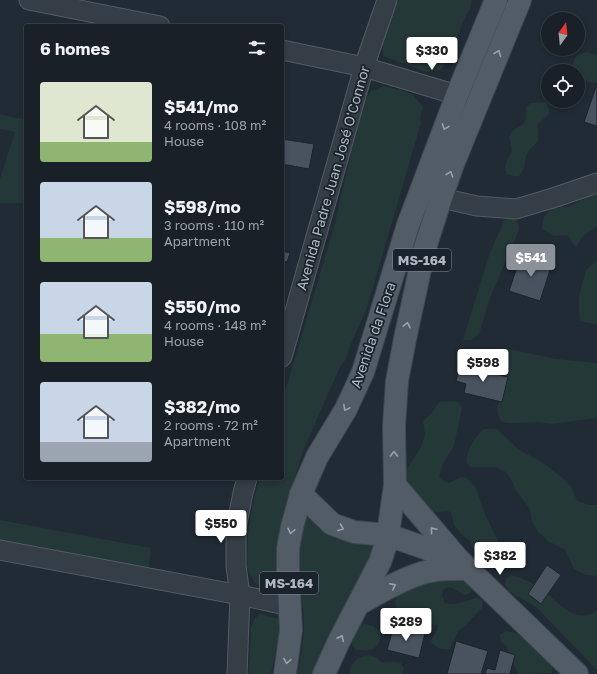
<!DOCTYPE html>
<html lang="en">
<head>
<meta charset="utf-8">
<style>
	:root { --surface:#192028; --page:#262d34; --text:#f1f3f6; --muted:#9fa3a8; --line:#373e45; --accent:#8c9099 }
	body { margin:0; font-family:"Golos Text",sans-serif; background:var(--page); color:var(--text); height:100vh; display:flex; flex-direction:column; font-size:15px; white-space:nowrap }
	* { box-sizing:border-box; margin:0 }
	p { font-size:13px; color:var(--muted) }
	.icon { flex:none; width:22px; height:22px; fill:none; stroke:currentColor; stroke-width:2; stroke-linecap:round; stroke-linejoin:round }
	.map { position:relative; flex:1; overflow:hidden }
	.details { position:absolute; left:24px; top:24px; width:260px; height:456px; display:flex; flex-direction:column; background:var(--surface); border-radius:4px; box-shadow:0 2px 6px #0003,0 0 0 1px var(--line) }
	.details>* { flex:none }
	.needle { width:26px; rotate:15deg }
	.buttons { position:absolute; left:541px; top:12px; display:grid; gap:8px }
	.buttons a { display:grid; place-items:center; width:44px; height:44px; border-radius:50%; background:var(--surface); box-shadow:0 2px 6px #0003,0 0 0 1px var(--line); font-size:20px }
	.price { position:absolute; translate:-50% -34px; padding:0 9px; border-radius:4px; background:#fff; color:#222; font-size:13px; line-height:26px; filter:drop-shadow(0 1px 2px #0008) }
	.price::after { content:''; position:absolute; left:50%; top:24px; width:12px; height:9px; margin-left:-6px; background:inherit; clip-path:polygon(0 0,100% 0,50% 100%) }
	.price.on { background:var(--accent); color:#fff }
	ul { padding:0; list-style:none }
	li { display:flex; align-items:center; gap:12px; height:100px; padding:0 16px }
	li span { display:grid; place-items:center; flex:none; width:112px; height:80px; border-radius:4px; color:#555 }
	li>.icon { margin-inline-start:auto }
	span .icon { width:48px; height:48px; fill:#fffc; stroke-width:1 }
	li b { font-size:17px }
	h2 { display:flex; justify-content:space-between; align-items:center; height:48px; padding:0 16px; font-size:17px }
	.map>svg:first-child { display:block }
</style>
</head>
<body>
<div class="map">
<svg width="597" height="674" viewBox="0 0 597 674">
	<rect width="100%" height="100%" fill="#212b35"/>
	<g fill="#243837">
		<path d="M399,0H472L470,10L467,13L446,63L440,70L427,72L383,56C381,35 391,18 399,0Z"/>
		<path d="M587,52L597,55V83C590,83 584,81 578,77V71H573C572,59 575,54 587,52Z"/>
		<path d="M384,86L398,90L399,89L412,94L423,107L420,117L421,123L367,308L350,346L346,359L340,367L305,446L283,514L279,572L276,585L268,592L255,583L247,569L248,531L255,494L260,478H282V402L334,227L362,106L371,91Z"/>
		<path d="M546,102L549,108V114L538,124C537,129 539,135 538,140C536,145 531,147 528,152C523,161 527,167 519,176H513L506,174C504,165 507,159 512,150L509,137L512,131C526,122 526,126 526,107L531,103Z"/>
		<path d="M0,114L15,118L26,119V203H0V179L15,132L0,129Z"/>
		<path d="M597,192V226L583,236L576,247L567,235L554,236L542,229L544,216L554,208L568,207Z"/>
		<path d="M507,214C514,218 519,221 519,230L490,298L480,331L478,335L471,340H463L489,255Z"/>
		<path d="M596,261H597V324H595L580,321L579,308V296L586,270Z"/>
		<path d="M509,349L556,359L597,363V418L551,424L539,422L519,423H506L500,420L498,414L497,407L503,395L505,383L491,369C493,353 493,352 509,349Z"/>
		<path d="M452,401L458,402L462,408L454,446L443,463L439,477L444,481L449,483L461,477L467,478L476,488L485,514L499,543L500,549L499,561L495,567L489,566L478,552L472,548L470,541L461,534L454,525L451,512C446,511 443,512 438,512C421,512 413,494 404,482L407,469L421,447L423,441L425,434L423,421L432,413L439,402Z"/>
		<path d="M484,429H497L519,450L542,462L564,479L572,488L577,501L590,505H597V576L586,575L574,569L565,550L548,541L538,532L532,521L530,509L515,489L513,483L506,472L495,467H470L466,462C467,450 475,436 484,429Z"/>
		<path d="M305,511C315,527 331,541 350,541C359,541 369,538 378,537L364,579L314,674H297L302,649L304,631V617L297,559Z"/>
		<path d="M0,520L151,548L148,574L0,544Z"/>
		<path d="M430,555L473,585L471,592L466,595C459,593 456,589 449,587L443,590L442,596L445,603C457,606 466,601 478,597L483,601L482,608L464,627L458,631L450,649C441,650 437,648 431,642C433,636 437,632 438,625L406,623L400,621L398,615L395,601L399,589L425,567Z"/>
		<path d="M511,575C520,577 529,581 537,586C555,597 574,627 597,611V670L536,607L509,591L505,585L506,579Z"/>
		<path d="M260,614L280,619L281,625L271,674H249L251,628L254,619Z"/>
		<path d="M365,624C369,625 374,626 377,629C384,636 378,649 370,650C366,651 361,650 356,650L351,643L352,636L358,625Z"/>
		<path d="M505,631L517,633L521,637L527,640L553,661L552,673L518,674C516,665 508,658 507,646L501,642L500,635Z"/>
		<path d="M370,655L377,658L381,662C389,663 394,661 401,663L404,669L402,674H350C349,662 360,656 370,655Z"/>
	</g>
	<g fill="#48535f" stroke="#1c242d">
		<path d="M597,84V126L584,122Z"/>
		<path d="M282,139L314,144L309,169L282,164Z"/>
		<path d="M282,251L290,253L287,262L282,261Z"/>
		<path d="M521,255L552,264L540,301L509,291Z"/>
		<path d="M460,365L508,377L502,402L464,393L466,384L456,381Z"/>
		<path d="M547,565L561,575L541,604L528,594Z"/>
		<path d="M394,625L425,633L419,658L387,650Z"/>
		<path d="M456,641L488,651L481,674H447Z"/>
		<path d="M500,650L515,655L510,674H485L487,668L495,670Z"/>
	</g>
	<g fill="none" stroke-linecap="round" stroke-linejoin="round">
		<g stroke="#525b64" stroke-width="21">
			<g id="minor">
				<path d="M29,0L160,26"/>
				<path d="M282,50L364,67L457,95"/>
				<path d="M441,198L477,206L516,209L556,197L597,183"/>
				<path d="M282,357L364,67L387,0"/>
				<path d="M0,550L240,595L290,606"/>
				<path d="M237,674L240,595L236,566V528L243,493L247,478"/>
			</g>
		</g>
		<g stroke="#3e4650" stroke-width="24">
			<g id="major">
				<path d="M395,485L458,559"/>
				<path d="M301,494L332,524L354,532L388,535L459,560L577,674"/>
				<path d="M359,604C378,593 398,581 419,574C434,568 453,569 468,569"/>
				<path d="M285,674L291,630L288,571V549L292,527L301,494L317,457L346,409L363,372L408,225L457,95L496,0"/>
				<path d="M324,674L339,641L380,562L387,541L395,485L394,426L397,381L405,339L424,251L441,198L453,164L520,0"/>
			</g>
		</g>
		<use href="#minor" stroke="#353d46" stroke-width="19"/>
		<use href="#major" stroke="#525c66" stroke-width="22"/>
	</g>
	<defs><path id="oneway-chevron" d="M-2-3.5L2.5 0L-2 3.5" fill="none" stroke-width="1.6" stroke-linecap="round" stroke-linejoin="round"/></defs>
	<g stroke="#98a1ac">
		<use href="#oneway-chevron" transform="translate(498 53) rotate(-68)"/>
		<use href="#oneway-chevron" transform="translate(445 127) rotate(110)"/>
		<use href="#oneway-chevron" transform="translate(450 174) rotate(-70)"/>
		<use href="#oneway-chevron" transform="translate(407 325) rotate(-78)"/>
		<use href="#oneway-chevron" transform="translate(346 408) rotate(118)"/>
		<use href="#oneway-chevron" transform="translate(394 454) rotate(-90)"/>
		<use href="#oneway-chevron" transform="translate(341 528) rotate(21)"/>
		<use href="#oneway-chevron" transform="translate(433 530) rotate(-131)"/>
		<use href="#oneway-chevron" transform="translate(291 531) rotate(103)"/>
		<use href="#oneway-chevron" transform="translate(393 586) rotate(-26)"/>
		<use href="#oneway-chevron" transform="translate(341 638) rotate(-63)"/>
		<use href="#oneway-chevron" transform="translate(287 661) rotate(99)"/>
	</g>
	<g text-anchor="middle" stroke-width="3.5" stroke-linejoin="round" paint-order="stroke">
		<g fill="#1a222b" stroke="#828b95" stroke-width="1">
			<rect x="393" y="249" width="58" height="22" rx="3"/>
			<rect x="260" y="572" width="58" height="22" rx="3"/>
		</g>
		<g font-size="13" font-weight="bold" fill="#afb8c3">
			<text x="422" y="265">MS-164</text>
			<text x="289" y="588">MS-164</text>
		</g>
		<g font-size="14" fill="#afb8c3" stroke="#1a222b">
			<text transform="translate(333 178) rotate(-74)" y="5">Avenida Padre Juan José O'Connor</text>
			<text transform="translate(373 335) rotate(-71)" y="5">Avenida da Flora</text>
		</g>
	</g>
</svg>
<div class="buttons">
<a><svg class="needle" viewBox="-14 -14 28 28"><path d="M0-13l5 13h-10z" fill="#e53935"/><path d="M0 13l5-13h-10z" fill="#9fa3a8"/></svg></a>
<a><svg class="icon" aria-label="locate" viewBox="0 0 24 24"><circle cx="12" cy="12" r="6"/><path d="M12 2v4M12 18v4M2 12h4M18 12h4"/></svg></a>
</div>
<b class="price" style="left:432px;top:71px">$330</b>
<b class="price on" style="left:531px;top:278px">$541</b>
<b class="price" style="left:483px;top:383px">$598</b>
<b class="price" style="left:221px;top:544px">$550</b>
<b class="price" style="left:500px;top:576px">$382</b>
<b class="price" style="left:406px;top:642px">$289</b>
<section class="details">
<h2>6 homes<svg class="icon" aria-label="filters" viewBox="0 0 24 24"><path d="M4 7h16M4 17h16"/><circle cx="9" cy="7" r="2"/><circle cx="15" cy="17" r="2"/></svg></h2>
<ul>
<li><span style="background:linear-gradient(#dfe7d0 75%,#8fb573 0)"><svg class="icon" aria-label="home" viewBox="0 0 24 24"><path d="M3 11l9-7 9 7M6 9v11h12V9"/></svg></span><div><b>$541/mo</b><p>4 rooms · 108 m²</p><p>House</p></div></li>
<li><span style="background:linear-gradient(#c9d6e8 70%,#8fb573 0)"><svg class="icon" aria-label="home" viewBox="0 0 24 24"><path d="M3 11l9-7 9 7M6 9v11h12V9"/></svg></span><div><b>$598/mo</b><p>3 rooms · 110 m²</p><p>Apartment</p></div></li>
<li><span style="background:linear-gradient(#c9d6e8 65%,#8fb573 0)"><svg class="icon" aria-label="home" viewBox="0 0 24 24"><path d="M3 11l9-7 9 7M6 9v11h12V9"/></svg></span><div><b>$550/mo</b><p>4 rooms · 148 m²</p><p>House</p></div></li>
<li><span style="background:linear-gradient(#c9d6e8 75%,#9aa5b1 0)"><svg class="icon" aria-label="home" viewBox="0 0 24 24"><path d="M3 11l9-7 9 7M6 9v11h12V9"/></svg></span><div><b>$382/mo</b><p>2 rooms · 72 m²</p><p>Apartment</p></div></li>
</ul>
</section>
</div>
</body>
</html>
